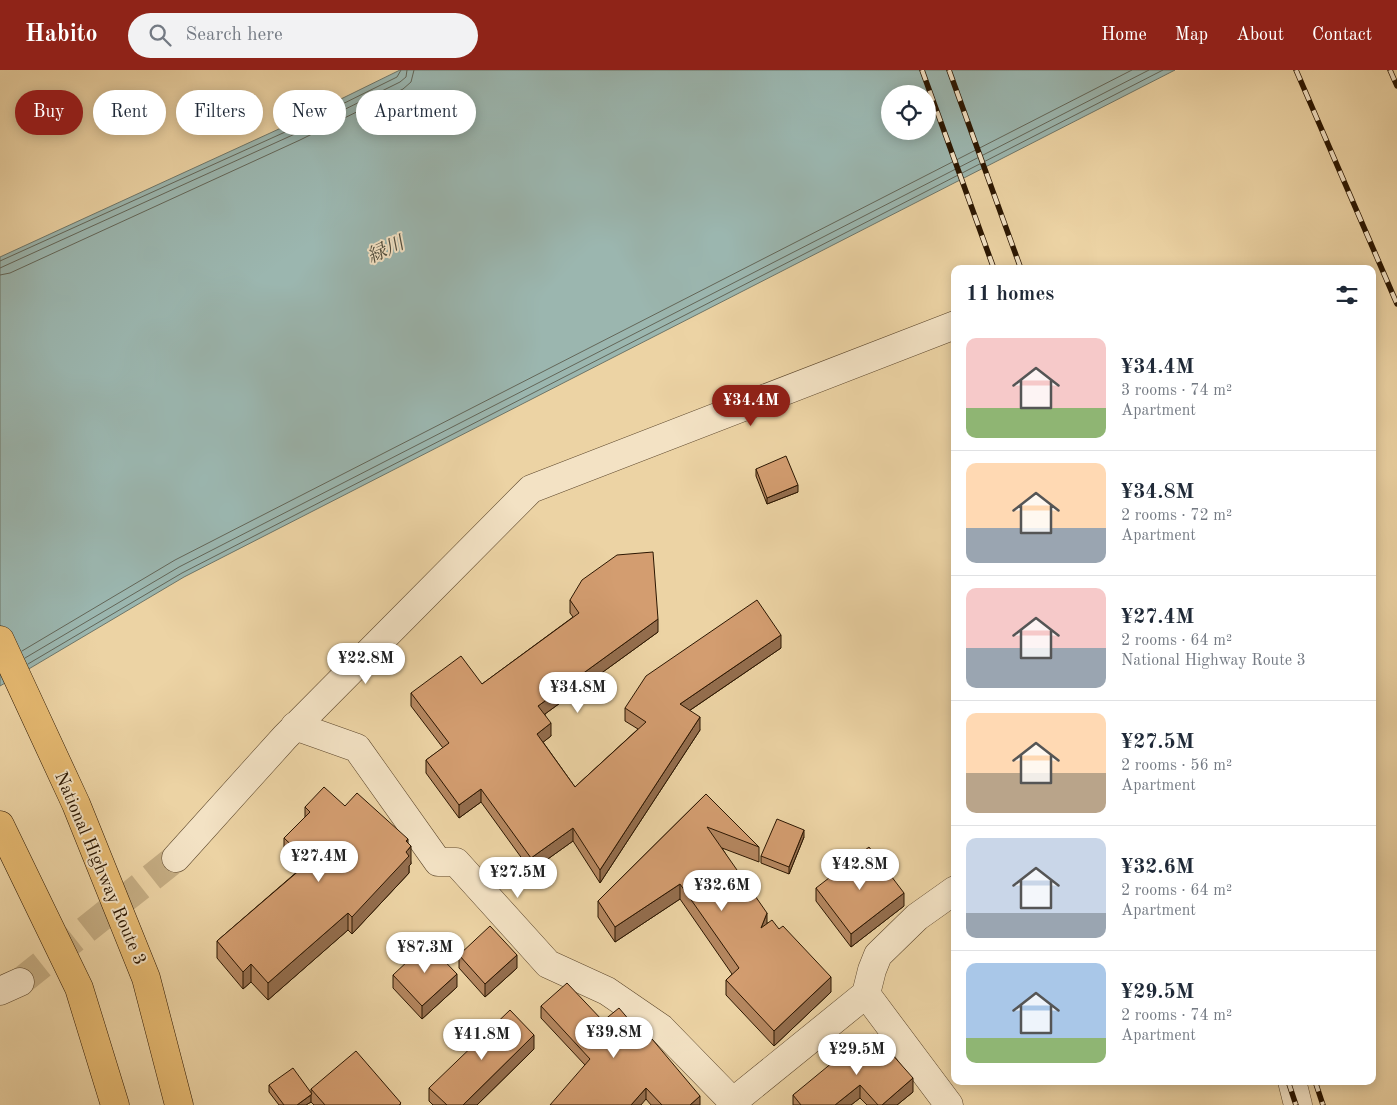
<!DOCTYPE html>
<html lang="en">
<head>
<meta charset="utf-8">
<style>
	:root { --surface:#fff; --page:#f2f2f3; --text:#1f2937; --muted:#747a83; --line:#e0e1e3; --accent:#8f2418 }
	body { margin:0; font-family:"Old Standard TT","Noto Serif JP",serif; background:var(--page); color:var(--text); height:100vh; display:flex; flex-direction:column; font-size:19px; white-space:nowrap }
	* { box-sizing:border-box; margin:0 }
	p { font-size:16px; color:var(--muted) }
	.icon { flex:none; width:28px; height:28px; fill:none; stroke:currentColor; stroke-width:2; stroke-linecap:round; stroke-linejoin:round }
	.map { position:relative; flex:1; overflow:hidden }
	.drawer { position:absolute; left:951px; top:195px; width:425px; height:820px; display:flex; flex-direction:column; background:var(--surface); border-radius:10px; box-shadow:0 2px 12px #0003 }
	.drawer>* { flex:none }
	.top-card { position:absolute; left:15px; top:20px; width:475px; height:45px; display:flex; gap:10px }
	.fabs { position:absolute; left:881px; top:15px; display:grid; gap:10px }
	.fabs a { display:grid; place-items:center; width:55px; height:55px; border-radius:50%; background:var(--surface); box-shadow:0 2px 12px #0003; font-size:25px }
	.price { position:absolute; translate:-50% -42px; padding:0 11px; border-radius:18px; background:#fff; color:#222; font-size:16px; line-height:32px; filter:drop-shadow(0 1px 2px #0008) }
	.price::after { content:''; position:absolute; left:50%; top:30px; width:15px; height:11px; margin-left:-8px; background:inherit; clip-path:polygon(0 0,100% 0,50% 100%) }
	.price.on { background:var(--accent); color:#fff }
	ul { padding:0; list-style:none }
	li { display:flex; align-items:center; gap:15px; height:125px; padding:0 15px }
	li+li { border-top:1px solid var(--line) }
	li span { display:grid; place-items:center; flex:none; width:140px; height:100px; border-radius:10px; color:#555 }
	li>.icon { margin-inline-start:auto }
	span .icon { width:60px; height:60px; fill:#fffc; stroke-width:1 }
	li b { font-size:21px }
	h2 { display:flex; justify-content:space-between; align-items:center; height:60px; padding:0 15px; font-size:21px }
	.pill { padding:0 18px; border-radius:22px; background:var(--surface); box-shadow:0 2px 12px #0003; font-size:18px; line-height:45px }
	.pill.on { background:var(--accent); color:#fff }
	header { display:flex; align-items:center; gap:30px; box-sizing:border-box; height:70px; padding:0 25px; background:var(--accent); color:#fff }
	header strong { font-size:24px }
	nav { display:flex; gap:28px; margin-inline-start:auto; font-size:18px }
	.search { width:350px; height:45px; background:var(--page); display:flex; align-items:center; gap:12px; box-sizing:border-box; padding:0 18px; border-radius:28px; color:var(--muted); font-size:19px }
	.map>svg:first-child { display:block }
</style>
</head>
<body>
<header>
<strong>Habito</strong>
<div class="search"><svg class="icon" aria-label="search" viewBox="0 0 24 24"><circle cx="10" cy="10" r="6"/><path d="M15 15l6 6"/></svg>Search here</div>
<nav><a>Home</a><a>Map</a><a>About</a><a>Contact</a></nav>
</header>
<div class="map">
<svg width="1397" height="1035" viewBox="0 0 1397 1035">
	<rect width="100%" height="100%" fill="#ecd3a4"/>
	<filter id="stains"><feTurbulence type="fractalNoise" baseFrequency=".004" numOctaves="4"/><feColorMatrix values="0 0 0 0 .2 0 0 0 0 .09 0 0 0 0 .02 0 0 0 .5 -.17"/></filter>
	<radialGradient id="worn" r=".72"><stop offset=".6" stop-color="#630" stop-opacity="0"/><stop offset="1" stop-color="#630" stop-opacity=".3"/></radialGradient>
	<path fill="#9bb6af" stroke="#6e7669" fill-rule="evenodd" d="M400,0H1175L184,507L0,616V187L292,53ZM890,24H928V61H890Z"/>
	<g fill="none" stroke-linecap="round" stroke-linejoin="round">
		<g stroke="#636658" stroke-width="1">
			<path d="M0,191L294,58L397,7L401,0"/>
			<path d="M0,198L297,63L400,12L406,7L407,0"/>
			<path d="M0,205L10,203L300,70L403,19L411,12L414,0"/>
			<path d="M22,581L175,490L1132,0"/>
			<path d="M25,588L179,497L1149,0"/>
			<path d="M28,594L182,503L1163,0"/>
		</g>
		<path stroke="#c5ad83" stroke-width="28" stroke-dasharray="28 14" stroke-linecap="butt" d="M20,912L176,788"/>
		<g stroke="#5b452a" stroke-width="29">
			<g id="minor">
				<path d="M295,656L357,678L438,792H456L548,894L607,921L661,958L736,1035"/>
				<path d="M176,788L285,667L531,419L955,255"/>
				<path d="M0,921L20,912"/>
				<path d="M866,924L949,1035"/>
				<path d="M1292,1011L1298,1035"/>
				<path d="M734,1031L866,924L872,900L878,885L917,847L955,820"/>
			</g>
		</g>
		<g stroke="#2b1601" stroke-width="29">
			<g id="highway">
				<path d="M0,570L76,734L146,908L179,1035"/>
				<path d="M0,755L79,918L115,1035"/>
			</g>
		</g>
		<use href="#minor" stroke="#f3e2c4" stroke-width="28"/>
		<use href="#highway" stroke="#e6ba72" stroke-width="28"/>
		<g stroke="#2b1601" stroke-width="5.5">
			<g id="rail">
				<path d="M922,0L994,199"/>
				<path d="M949,0L1021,199"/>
				<path d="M1296,0L1397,234"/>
				<path d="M1390,0L1397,16"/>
				<path d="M1288,1011L1296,1035"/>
				<path d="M1315,1011L1323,1035"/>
			</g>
		</g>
		<use href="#rail" stroke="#f3e2c4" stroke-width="4" stroke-dasharray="11" stroke-linecap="butt"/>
	</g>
	<g fill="#b58760" stroke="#2b1601">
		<path d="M756,399L798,422L767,434L756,406Z"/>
		<path d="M570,530L658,562L545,644L551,666L543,672L575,717L638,659L625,651V638L781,578L689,641L700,660L600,813L573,771L531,801L481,732L459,748L426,703V690L443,678L411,636V623L482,614L573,547L570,543Z"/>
		<path d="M706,724L759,777V792L722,778L767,853L779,859L831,922L774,976L726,925V910L732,904L680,829L615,872L598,847V831Z"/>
		<path d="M345,736L408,773L411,794L409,796V803L352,864L348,860L268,930L251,912L243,919L217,888V871L299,800L284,785V768L305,747V737Z"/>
		<path d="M804,767L789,804L761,793V786Z"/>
		<path d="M816,818L904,836L851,877L816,831Z"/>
		<path d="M459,885L517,898L485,927L459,898Z"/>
		<path d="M393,905L457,917L422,949L393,918Z"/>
		<path d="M541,936L603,951L700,1035H651L646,1029L585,995L541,948Z"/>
		<path d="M534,979L477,1035H433L429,1031V1018Z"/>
		<path d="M854,982L913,1022L897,1035H867L860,1028L851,1035H793V1025Z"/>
		<path d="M269,1015L311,1024V1019L401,1035H314L311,1032L306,1035H279L269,1022Z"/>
	</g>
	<g fill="#946e4e" stroke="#2b1601">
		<path d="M798,415V422L767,434V428Z"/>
		<path d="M658,549V562L538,649V636Z"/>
		<path d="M781,565V578L680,647V634Z"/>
		<path d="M700,647V660L600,813V800Z"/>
		<path d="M551,653V666L537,677V664Z"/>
		<path d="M481,719V732L459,748V735Z"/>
		<path d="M573,758V771L531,801V788Z"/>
		<path d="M804,760V767L789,804V797Z"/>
		<path d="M408,769V780L411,776V794L409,796V803L352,864V847Z"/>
		<path d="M323,780L303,804V786Z"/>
		<path d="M680,814V829L615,872V857Z"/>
		<path d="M904,823V836L851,877V864Z"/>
		<path d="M348,843V860L268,930V913Z"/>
		<path d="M767,843V858H761Z"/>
		<path d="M517,885V898L485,927V914Z"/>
		<path d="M251,894V912L243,919V902Z"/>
		<path d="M457,904V917L422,949V936Z"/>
		<path d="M831,907V922L774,976V961Z"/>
		<path d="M534,965V979L477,1035H463Z"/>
		<path d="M913,1008V1022L897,1035H882Z"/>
		<path d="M860,1015V1028L851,1035H835Z"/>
		<path d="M646,1018V1029L641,1035H631Z"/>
		<path d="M311,1025V1032L306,1035H297Z"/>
		<path d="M700,1026V1035H690Z"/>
	</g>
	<g fill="#d39d70" stroke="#2b1601">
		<path d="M786,386L798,415L767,428L756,399Z"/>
		<path d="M653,482L658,549L538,636L551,653L537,664L575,717L646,652L625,638L646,606L757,530L781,565L680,634L700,647L600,800L573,758L531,788L481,719L459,735L426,690L449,673L411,623L461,586L482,614L579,543L570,530L582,510L617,485Z"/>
		<path d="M324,717L345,736L357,723L408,769L406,771L411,776L406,782L409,786L352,847L348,843L268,913L251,894L243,902L217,871L323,780L303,786L284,768L310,742L305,737Z"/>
		<path d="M706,724L759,777L707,757L767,843L761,858L772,850L779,859L783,856L831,907L774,961L726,910L739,898L680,814L615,857L598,831Z"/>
		<path d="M777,749L804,760L789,797L761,786Z"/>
		<path d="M869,777L904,823L851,864L816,818Z"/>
		<path d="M490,856L517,885L485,914L459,885Z"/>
		<path d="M427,873L457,904L422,936L393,905Z"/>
		<path d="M567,913L603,951L619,938L648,972L652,969L700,1026L690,1035H662L646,1018L631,1035H550L590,989L541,936Z"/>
		<path d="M510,940L534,965L463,1035H447L429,1018Z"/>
		<path d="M874,964L913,1008L882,1035H878L860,1015L835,1035H801L793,1025L850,978L854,982Z"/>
		<path d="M356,981L401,1033L399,1035H325L311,1019Z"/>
		<path d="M293,998L312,1024L297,1035H284L269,1015Z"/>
	</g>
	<g text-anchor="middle" stroke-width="4" stroke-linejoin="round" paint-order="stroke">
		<g font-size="18" fill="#2b1601" stroke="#f3e2c4">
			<text transform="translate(101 798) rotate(67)" y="6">National Highway Route 3</text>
		</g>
		<g font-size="19" font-style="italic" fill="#524e3e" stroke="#f3e2c4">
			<text transform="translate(385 179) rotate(-25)" y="7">緑川</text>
		</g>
	</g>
	<rect width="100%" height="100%" filter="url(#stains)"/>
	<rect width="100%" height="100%" fill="url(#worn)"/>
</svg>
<div class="fabs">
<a><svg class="icon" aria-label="locate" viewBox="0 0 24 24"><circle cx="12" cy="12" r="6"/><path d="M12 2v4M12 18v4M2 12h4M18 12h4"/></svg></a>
</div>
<b class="price on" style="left:751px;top:357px">¥34.4M</b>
<b class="price" style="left:366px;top:615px">¥22.8M</b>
<b class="price" style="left:578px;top:644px">¥34.8M</b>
<b class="price" style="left:319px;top:813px">¥27.4M</b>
<b class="price" style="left:860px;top:821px">¥42.8M</b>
<b class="price" style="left:518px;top:829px">¥27.5M</b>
<b class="price" style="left:722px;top:842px">¥32.6M</b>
<b class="price" style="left:425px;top:904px">¥87.3M</b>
<b class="price" style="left:614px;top:989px">¥39.8M</b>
<b class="price" style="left:482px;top:991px">¥41.8M</b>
<b class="price" style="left:857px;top:1006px">¥29.5M</b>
<div class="top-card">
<a class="pill on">Buy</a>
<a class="pill">Rent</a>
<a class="pill">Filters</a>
<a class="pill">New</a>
<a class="pill">Apartment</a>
</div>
<section class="drawer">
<h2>11 homes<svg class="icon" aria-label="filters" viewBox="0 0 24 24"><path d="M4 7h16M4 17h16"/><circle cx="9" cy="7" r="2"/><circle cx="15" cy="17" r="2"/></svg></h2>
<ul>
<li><span style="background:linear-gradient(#f6c9c9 70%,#8fb573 0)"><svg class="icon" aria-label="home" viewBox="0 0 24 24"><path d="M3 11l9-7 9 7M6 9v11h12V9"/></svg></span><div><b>¥34.4M</b><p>3 rooms · 74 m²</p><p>Apartment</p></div></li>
<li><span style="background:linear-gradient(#ffd9b3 65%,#9aa5b1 0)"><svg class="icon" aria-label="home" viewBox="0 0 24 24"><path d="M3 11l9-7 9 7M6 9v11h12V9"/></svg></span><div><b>¥34.8M</b><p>2 rooms · 72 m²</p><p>Apartment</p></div></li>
<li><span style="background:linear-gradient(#f6c9c9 60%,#9aa5b1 0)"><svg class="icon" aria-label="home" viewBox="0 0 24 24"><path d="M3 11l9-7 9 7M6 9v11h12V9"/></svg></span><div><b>¥27.4M</b><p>2 rooms · 64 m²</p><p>National Highway Route 3</p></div></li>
<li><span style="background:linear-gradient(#ffd9b3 60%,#b9a48a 0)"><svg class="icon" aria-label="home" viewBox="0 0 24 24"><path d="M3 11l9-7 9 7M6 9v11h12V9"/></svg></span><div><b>¥27.5M</b><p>2 rooms · 56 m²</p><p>Apartment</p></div></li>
<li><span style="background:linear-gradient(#c9d6e8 75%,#9aa5b1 0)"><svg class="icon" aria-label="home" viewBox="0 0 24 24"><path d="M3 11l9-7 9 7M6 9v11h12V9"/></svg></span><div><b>¥32.6M</b><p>2 rooms · 64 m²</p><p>Apartment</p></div></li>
<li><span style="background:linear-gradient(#a9c7e8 75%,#8fb573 0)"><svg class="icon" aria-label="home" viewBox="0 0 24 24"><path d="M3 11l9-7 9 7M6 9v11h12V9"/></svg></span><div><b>¥29.5M</b><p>2 rooms · 74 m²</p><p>Apartment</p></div></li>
</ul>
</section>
</div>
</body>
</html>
